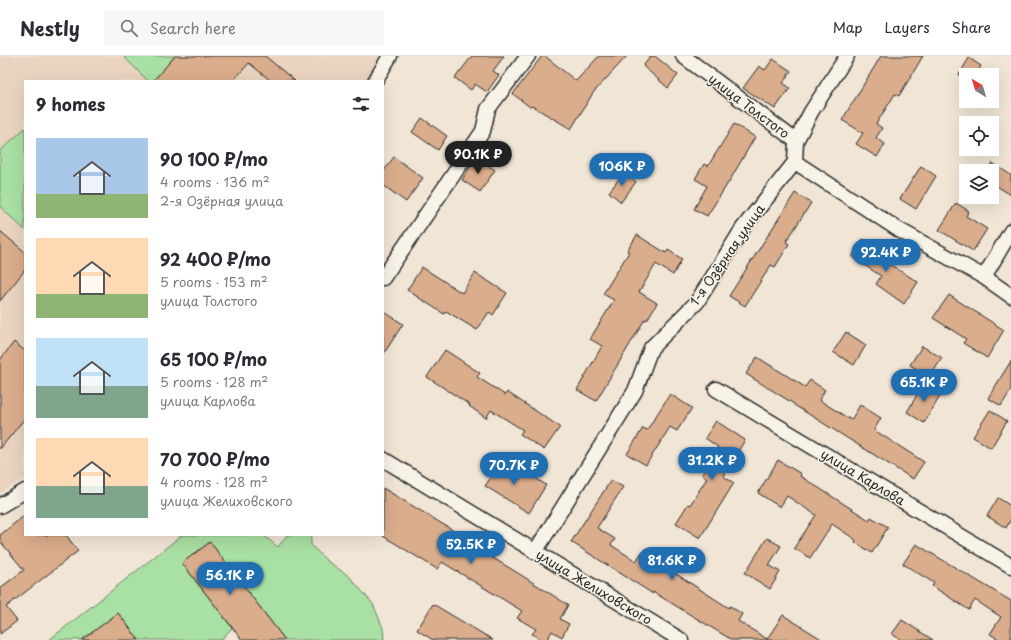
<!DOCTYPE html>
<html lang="en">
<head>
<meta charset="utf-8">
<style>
	:root { --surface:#fff; --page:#f7f7f7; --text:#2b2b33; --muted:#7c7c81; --line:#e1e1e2; --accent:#1f6fb2 }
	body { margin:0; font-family:"Playpen Sans",sans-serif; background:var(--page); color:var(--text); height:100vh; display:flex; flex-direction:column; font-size:15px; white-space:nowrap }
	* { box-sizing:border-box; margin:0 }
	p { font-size:13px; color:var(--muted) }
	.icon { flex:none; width:22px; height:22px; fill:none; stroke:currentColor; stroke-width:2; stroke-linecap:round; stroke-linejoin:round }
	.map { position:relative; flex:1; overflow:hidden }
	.sheet { position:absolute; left:24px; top:24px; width:360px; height:456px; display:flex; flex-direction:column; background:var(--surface); border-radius:0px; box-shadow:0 4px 16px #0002 }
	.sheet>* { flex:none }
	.needle { width:26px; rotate:322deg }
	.tools { position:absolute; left:959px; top:12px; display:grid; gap:8px }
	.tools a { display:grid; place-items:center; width:40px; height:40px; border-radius:0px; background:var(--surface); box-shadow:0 4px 16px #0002; font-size:20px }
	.price { position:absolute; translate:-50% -34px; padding:0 9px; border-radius:14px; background:var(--accent); color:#fff; font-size:13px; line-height:26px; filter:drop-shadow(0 1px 2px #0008) }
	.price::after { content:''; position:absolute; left:50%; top:24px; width:12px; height:9px; margin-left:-6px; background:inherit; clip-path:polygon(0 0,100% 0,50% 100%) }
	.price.selected { background:#222; color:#fff }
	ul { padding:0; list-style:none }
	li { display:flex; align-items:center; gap:12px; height:100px; padding:0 12px }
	li span { display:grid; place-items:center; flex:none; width:112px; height:80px; border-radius:0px; color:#555 }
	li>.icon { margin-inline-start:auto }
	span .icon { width:48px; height:48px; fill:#fffc; stroke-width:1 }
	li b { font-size:17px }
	h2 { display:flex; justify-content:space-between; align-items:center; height:48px; padding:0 12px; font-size:17px }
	header { display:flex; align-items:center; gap:24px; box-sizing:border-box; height:56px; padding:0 20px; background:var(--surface); border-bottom:1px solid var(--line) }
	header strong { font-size:19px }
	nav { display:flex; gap:22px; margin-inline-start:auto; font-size:14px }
	.search { width:280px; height:36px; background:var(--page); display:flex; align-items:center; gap:10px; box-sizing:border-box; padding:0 14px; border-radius:0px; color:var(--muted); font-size:15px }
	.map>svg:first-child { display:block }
</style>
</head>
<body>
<header>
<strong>Nestly</strong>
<div class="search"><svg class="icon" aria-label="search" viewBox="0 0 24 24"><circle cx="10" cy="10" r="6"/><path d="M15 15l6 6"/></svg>Search here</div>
<nav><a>Map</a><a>Layers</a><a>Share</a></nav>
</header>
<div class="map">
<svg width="1011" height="584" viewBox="0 0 1011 584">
	<rect width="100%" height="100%" fill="#f1e5d6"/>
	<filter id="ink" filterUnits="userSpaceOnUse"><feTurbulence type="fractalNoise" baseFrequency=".025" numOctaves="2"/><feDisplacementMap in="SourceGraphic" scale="8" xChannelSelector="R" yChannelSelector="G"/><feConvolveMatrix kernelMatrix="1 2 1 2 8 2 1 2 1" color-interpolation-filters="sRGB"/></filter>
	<g filter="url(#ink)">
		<path fill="#ead4c0" d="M0,0H383L368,25H25V422L0,437Z"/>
		<g fill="#a9e0a3" stroke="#6a8667">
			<path d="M123,0H175L153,25H148Z"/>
			<path d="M25,72V174L0,151V95Z"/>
			<path d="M182,479H263L278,491L287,479H311V489L327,505L349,520L373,548L383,572L384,584H285L210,486L182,507L232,572L221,584H139L118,557L90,578L95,584H49Z"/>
		</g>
		<g fill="#daad8c" stroke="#2b2b2b">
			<path d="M175,0H265L295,25H271L249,7L233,25H153Z"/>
			<path d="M472,0H504L493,15L499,19L487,36L475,28L471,34L455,22Z"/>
			<path d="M542,0H545L576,25L599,0H627L593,37L571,73L532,50L530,51L513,38Z"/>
			<path d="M651,0H655L678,19L668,32L643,10Z"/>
			<path d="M881,0H923L899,40L895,38L876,68L882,72L876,82L885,88L877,101L856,88L863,77L842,64Z"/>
			<path d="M969,2L981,10L976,19H959Z"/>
			<path d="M773,3L791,15L783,27L790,32L775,53L743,32L759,10L765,14Z"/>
			<path d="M422,62L447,80L438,94L412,76Z"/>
			<path d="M734,68L755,81L730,124L707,160L694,153L707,130L695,123L704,108L708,110Z"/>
			<path d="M394,101L423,122L406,146L383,129V116Z"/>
			<path d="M476,101L495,114L480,136L462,124Z"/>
			<path d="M992,107L1011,119V139L992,127Z"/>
			<path d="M921,110L936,120L916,153L900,143Z"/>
			<path d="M624,116L636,126L621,146L609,136Z"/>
			<path d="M795,137L811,147L786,186L789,188L775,211L771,209L745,250L729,240Z"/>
			<path d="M956,147L969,155L966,160L987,173L973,195L939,174Z"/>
			<path d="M0,175L25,196V214L0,245Z"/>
			<path d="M637,179L666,197L668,194L682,203L673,219L656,208L639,236L657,247L647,264L645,263L596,345L577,334L602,290L590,283L614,244L603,238L629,196L627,195Z"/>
			<path d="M863,183L879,193L875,199L918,226L904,248L876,228L881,220L852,201Z"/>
			<path d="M422,211L462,237L475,217L507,237L493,259L489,256L477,274L446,255L444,258L407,234Z"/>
			<path d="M949,239L1004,274L987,302L963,287L966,283L933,262Z"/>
			<path d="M383,255L403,268L383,299Z"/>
			<path d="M846,276L866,289L854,309L833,296Z"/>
			<path d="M14,286L25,295V362L0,393V304Z"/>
			<path d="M922,290L942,302L930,321L910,309Z"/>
			<path d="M445,294L480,317L477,321L505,339L507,336L560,371L544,394L520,378L523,374L491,354L486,362L469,350L470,349L427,321Z"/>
			<path d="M757,301L805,331L810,324L825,334L819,344L851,364L860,349L881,362L874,374L924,406L913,423L794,349V348L746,318Z"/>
			<path d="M1011,305V334L1001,350L988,342Z"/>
			<path d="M924,327L942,337L924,367L907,356Z"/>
			<path d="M670,338L692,352L677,375L670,371L646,409L627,398L643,372L647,374Z"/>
			<path d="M990,354L1007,365L991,392L973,381Z"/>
			<path d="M716,365L745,384L723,420L734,427L700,482L676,467L688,448L690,449L707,422L702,418L718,391L705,382Z"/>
			<path d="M492,404L520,423L525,415L546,429L529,457L485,430L491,421L484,416Z"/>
			<path d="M778,404L801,418L800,420L869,464L871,461L888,471L872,497L855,486L856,484L832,468L810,502L794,492L816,459L787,440L780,451L758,437Z"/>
			<path d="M611,424L623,431L597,472L615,483L611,489L636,505L642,496L729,552L730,550L742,558L738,565L767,583L783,559L823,584H732L653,536V538L571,486Z"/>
			<path d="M383,432L459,478L457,480L521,519L568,549L560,563L569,568L562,581L552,575L547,584H542L532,578L536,573L517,562L522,555L442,506L437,513L383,480Z"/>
			<path d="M998,442L1011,450V463L1006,472L987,460Z"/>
			<path d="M25,459V479H66L78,495L6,551L17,565L0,578V532L24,514L0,485V479Z"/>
			<path d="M767,482L781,490L769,509L780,516L770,533L745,517Z"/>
			<path d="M210,486L285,584H242L182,507Z"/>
			<path d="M916,488L1011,545V584H1000L990,578L1001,561L975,544L969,554L932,530L934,527L903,508Z"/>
			<path d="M433,548L493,584H433L417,574Z"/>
			<path d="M118,557L139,584H82Z"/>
			<path d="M902,564L933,584H901L892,578Z"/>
		</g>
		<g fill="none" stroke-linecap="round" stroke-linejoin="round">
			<g stroke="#2b2b2b" stroke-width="17">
				<g id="minor">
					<path d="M683,0L796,85"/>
					<path d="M375,25L390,0"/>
					<path d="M795,106L899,174L984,221L1011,240"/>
					<path d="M984,221L1011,175"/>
					<path d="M383,222L483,75L488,53L528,0"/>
					<path d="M716,333L1011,510"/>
					<path d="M383,403L681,584"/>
					<path d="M0,450L25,435"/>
					<path d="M535,496L635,335L651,292L697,246L743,172L795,106L796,85L811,56L847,0"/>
				</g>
			</g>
			<use href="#minor" stroke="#f7f3e8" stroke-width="14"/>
		</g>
	</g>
	<g text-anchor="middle" stroke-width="3" stroke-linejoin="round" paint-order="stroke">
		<g font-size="13" fill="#2b2b2b" stroke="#f7f3e8">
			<text transform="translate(749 50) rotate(37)" y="5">улица Толстого</text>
			<text transform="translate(727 199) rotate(-55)" y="5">1-я Озёрная улица</text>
			<text transform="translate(863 421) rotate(31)" y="5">улица Карлова</text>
			<text transform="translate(594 531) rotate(31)" y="5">улица Желиховского</text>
		</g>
	</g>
</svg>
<div class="tools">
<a><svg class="needle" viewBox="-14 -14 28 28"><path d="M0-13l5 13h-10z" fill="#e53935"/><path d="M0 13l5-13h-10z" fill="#7c7c81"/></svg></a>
<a><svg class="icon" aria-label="locate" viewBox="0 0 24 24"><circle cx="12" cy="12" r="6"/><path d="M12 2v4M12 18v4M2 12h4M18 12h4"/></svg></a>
<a><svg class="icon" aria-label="layers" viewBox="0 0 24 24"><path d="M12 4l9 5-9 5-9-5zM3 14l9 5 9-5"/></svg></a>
</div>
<b class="price selected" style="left:478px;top:119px">90.1K ₽</b>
<b class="price" style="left:622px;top:131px">106K ₽</b>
<b class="price" style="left:886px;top:217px">92.4K ₽</b>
<b class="price" style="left:924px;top:347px">65.1K ₽</b>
<b class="price" style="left:712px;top:425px">31.2K ₽</b>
<b class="price" style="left:514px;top:430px">70.7K ₽</b>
<b class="price" style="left:471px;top:509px">52.5K ₽</b>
<b class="price" style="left:672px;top:525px">81.6K ₽</b>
<b class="price" style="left:230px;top:540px">56.1K ₽</b>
<section class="sheet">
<h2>9 homes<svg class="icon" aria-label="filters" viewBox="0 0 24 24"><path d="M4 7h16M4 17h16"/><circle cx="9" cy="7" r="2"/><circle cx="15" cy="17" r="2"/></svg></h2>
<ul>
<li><span style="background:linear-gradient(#a9c7e8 70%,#8fb573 0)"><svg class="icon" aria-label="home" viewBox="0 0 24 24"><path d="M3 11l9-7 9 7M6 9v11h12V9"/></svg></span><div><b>90 100 ₽/mo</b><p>4 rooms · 136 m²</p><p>2-я Озёрная улица</p></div></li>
<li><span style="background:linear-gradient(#ffd9b3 70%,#8fb573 0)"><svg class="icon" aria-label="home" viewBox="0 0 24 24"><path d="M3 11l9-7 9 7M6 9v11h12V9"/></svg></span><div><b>92 400 ₽/mo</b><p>5 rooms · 153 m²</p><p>улица Толстого</p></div></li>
<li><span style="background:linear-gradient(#bfe0f5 60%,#7fa58c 0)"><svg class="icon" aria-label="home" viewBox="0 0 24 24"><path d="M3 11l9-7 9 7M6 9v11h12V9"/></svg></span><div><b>65 100 ₽/mo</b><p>5 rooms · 128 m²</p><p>улица Карлова</p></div></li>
<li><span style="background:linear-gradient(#ffd9b3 60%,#7fa58c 0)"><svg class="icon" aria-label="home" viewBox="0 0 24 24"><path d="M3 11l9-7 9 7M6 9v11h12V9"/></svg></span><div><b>70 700 ₽/mo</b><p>4 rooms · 128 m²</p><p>улица Желиховского</p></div></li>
</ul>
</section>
</div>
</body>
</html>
